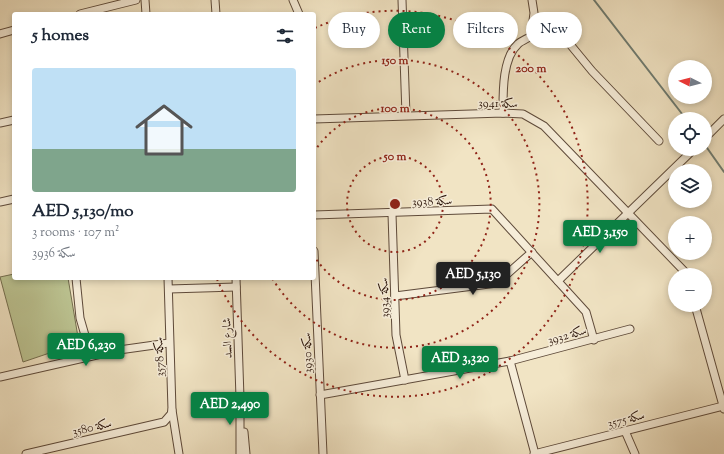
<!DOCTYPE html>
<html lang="en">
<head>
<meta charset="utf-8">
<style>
	:root { --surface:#fff; --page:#f2f2f3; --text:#1f2937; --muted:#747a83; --accent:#0b8043 }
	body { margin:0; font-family:"Sorts Mill Goudy",Amiri,serif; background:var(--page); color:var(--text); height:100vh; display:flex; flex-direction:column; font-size:15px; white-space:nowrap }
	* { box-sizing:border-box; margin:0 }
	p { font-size:13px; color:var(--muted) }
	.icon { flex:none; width:22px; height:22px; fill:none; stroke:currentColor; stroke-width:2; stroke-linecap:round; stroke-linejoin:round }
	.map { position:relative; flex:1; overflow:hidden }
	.panel { position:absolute; left:12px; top:12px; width:304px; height:268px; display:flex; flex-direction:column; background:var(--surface); border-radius:4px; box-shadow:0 2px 6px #0003 }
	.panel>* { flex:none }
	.top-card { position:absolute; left:328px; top:12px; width:336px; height:36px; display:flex; gap:8px }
	.needle { width:26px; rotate:276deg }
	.buttons { position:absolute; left:668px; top:60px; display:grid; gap:8px }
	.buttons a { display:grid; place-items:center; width:44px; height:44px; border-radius:50%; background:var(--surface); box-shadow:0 2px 6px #0003; font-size:20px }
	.price { position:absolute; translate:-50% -34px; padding:0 9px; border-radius:4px; background:var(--accent); color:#fff; font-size:13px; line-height:26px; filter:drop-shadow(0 1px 2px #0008) }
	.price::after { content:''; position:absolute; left:50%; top:24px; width:12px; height:9px; margin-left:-6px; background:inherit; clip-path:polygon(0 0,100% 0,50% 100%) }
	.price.on { background:#222; color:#fff }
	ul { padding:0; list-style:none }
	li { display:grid; align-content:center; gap:8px; height:212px; padding:0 20px }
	li span { display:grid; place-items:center; height:124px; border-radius:4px; color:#555 }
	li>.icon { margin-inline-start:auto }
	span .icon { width:72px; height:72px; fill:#fffc; stroke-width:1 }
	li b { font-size:17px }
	h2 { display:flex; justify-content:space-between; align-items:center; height:48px; padding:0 20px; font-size:17px }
	.chip { padding:0 14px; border-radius:18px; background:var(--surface); box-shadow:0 2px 6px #0003; font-size:14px; line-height:36px }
	.chip.on { background:var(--accent); color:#fff }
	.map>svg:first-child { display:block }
</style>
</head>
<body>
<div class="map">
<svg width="724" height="454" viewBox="0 0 724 454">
	<rect width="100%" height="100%" fill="#f1e4c4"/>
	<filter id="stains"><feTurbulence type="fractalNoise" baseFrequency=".005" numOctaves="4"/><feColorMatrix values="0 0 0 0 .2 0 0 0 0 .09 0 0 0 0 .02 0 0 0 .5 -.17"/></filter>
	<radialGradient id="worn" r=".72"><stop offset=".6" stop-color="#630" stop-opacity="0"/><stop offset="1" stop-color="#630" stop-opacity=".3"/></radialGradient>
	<path fill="#bcc492" stroke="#746e4f" d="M14,274V278H68L79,343L23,362L0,277Z"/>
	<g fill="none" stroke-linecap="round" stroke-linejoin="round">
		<g stroke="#6f7c71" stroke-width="2">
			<path d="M594,0L686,119"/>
			<path d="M705,145L724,172"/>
		</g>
		<g stroke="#5e4a3a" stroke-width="9">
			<g id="minor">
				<path d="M145,0L146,14"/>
				<path d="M215,0L216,14"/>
				<path d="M293,0L299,14"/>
				<path d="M402,0L406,115"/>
				<path d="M80,14L136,0"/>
				<path d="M532,27L554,29L564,37L592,71L659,141"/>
				<path d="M0,34L14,30"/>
				<path d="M503,113C503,94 502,58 518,44C521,41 527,39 531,36L534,13L532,0"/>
				<path d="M314,119L503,113L523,114L544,126L685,272L686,275"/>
				<path d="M0,123L14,120"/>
				<path d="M705,138L724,119"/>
				<path d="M0,202L14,199"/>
				<path d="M392,214L396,335L405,380"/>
				<path d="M314,215L492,209L586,312L594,340"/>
				<path d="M314,251L323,454"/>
				<path d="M76,278L80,318L91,356"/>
				<path d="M236,278L240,398V454"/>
				<path d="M558,281L694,149"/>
				<path d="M169,289L236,287"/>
				<path d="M395,296L497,283L532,252"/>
				<path d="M695,305L724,409"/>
				<path d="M510,361L535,454"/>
				<path d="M0,377L119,350L169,343"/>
				<path d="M320,395L510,361L630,329"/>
				<path d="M172,410L179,454"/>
				<path d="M625,431L635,454"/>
				<path d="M244,432L246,454"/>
				<path d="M26,454L164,422L171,414L172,410L168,278"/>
				<path d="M534,454L723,406"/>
			</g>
		</g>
		<use href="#minor" stroke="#f6edd9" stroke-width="7"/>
	</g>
	<g fill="none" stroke="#8f2418" stroke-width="2" stroke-dasharray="2 4">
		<circle cx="395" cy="204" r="48"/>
		<path d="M314 152A96 96 0 1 1 314 256"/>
		<path d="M314 85A144 144 0 1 1 272 278"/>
		<path d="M315 28A193 193 0 1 1 217 279"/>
	</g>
	<g text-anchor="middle" stroke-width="3" stroke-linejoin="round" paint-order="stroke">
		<g font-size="12" fill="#2d170c" stroke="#f6edd9">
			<text transform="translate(498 103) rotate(1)" y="4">سكة 3941</text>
			<text transform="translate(432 201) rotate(-2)" y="4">سكة 3938</text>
			<text transform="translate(384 298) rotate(-92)" y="4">سكة 3934</text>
			<text transform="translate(567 335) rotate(-16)" y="4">سكة 3932</text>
			<text transform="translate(227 338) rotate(-92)" y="4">شارع السد</text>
			<text transform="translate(307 353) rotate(-92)" y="4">سكة 3930</text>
			<text transform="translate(159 357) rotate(-92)" y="4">سكة 3578</text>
			<text transform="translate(626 419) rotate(-14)" y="4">سكة 3575</text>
			<text transform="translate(92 427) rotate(-13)" y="4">سكة 3580</text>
		</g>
	</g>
	<circle cx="395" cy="204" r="6" fill="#8f2418" stroke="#f6edd9" stroke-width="2"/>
	<g font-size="12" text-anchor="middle" font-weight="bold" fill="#8f2418" stroke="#f6edd9" stroke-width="3" stroke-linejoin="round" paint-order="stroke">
		<text x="395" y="64">150 m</text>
		<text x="531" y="72">200 m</text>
		<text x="395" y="112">100 m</text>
		<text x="395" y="160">50 m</text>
	</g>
	<rect width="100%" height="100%" filter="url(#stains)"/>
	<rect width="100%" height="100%" fill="url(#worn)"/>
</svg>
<div class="buttons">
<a><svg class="needle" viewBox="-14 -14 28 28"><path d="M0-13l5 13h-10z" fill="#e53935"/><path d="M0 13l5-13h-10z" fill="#747a83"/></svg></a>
<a><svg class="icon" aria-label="locate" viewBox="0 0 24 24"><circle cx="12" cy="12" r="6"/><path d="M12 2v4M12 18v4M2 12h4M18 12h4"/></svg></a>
<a><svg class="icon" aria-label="layers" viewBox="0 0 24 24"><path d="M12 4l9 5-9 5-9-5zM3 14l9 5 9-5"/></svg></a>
<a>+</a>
<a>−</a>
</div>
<b class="price" style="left:600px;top:254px">AED 3,150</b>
<b class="price on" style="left:473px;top:296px">AED 5,130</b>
<b class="price" style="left:86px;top:367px">AED 6,230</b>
<b class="price" style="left:460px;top:380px">AED 3,320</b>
<b class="price" style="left:230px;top:426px">AED 2,490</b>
<div class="top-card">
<a class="chip">Buy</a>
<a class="chip on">Rent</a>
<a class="chip">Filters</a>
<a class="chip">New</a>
</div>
<section class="panel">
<h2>5 homes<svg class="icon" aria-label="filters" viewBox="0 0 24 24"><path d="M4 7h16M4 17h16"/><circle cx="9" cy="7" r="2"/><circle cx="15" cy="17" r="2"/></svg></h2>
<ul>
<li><span style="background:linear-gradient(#bfe0f5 65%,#7fa58c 0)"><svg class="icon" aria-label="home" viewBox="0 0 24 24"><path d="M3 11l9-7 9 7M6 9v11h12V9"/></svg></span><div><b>AED 5,130/mo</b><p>3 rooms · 107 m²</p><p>سكة 3936</p></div></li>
</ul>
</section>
</div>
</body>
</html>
